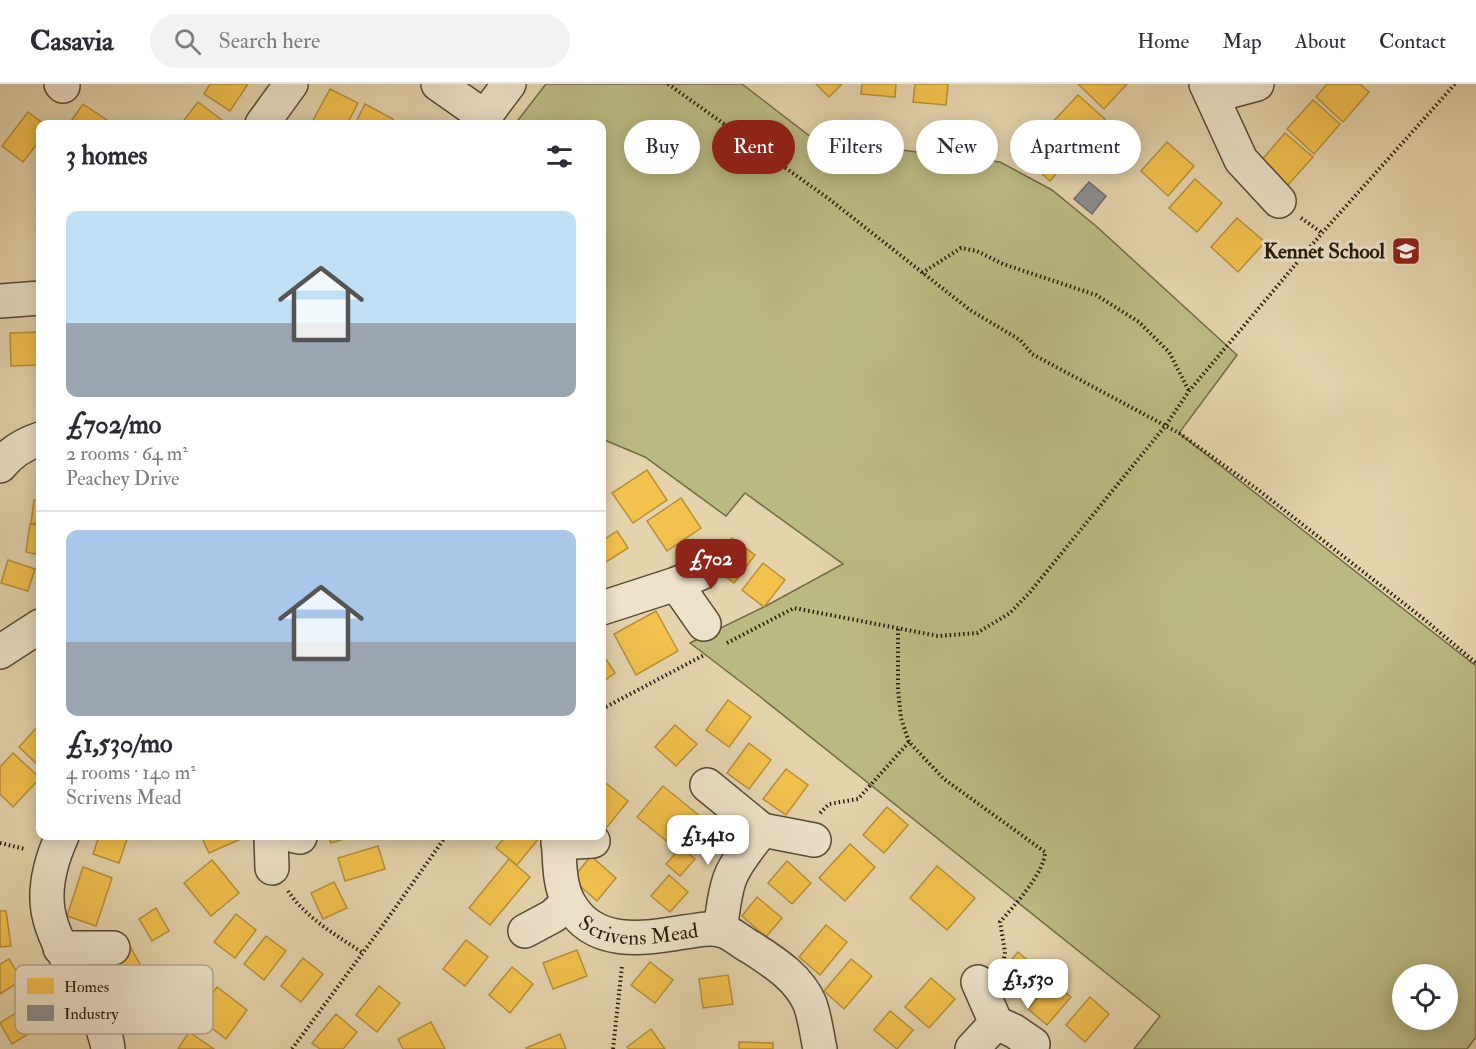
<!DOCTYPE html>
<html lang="en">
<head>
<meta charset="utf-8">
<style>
	:root { --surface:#fff; --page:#f2f2f3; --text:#2b2b33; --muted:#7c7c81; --line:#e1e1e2; --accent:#8f2418 }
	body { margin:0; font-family:"IM FELL Double Pica",serif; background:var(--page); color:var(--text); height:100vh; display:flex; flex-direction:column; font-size:22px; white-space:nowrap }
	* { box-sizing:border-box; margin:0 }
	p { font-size:20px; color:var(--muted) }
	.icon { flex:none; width:33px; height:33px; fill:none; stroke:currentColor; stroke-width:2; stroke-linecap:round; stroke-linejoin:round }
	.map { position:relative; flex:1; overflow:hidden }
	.side { position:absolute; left:36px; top:36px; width:570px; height:720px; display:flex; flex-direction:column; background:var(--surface); border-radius:12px; box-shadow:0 3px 15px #0003 }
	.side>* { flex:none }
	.guide { position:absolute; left:624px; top:36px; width:570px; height:54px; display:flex; gap:12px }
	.buttons { position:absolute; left:1392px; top:880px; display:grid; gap:12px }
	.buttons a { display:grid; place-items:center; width:66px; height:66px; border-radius:50%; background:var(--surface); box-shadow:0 3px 15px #0003; font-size:30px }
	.price { position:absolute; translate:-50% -51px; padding:0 14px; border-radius:12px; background:#fff; color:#222; font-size:20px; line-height:39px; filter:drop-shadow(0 2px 3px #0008) }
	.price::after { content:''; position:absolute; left:50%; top:36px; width:18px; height:14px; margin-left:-9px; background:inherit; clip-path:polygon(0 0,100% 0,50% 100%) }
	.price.current { background:var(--accent); color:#fff }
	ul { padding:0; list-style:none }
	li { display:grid; align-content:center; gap:12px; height:318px; padding:0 30px }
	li+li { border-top:2px solid var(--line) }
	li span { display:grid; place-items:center; height:186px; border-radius:12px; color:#555 }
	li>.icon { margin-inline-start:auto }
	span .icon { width:108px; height:108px; fill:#fffc; stroke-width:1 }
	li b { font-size:26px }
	h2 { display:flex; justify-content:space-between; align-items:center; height:72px; padding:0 30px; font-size:26px }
	.pill { padding:0 21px; border-radius:27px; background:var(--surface); box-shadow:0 3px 15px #0003; font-size:21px; line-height:54px }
	.pill.current { background:var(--accent); color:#fff }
	header { display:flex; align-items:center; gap:36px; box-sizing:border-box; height:84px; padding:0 30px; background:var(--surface); border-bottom:2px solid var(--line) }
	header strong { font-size:28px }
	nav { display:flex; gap:33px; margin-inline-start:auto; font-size:21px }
	.search { width:420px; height:54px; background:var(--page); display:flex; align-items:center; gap:15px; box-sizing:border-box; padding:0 21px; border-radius:33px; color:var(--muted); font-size:22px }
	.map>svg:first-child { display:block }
</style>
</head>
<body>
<header>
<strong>Casavia</strong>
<div class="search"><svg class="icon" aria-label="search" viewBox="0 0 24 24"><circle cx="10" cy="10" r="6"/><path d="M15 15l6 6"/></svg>Search here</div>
<nav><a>Home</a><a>Map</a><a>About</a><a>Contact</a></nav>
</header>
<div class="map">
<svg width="1476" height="965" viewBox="0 0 1476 965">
	<rect width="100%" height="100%" fill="#e5d3ac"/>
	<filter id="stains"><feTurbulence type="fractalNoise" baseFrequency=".00333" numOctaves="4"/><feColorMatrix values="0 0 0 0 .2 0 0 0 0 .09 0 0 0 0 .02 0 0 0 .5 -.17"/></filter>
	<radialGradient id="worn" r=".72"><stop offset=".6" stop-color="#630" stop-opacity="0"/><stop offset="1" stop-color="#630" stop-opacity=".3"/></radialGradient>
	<path fill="#bcba84" stroke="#726a47" stroke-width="1.5" fill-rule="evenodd" d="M546,0H742L833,70L843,59L1000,78L1052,106L1096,142L1237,271L1179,349L1476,582V953L1467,965H1134L1160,932L758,611L690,559L764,523L843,480L745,409L726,432L645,373L602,355V40H515ZM1402,891H1448V936H1402Z"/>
	<g fill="#f2c14e" stroke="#b58f3a" stroke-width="1.5">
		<path d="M210,0H248L230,27L204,10Z"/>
		<path d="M816,0H842L829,13Z"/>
		<path d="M862,0H896L895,13L861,10Z"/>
		<path d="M915,0H948L946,21L913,18Z"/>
		<path d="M1078,0H1127L1104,25Z"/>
		<path d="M1327,0H1360L1369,8L1343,38L1316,13Z"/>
		<path d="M330,5L358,19L347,40H311Z"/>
		<path d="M1078,11L1105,35L1079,65L1051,40Z"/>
		<path d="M1313,16L1340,40L1314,70L1287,45Z"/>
		<path d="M198,18L226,39V40H181Z"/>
		<path d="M83,20L113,40H69Z"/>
		<path d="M365,20L393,35L391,40H355Z"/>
		<path d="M28,28L44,40H40V56L23,78L2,62Z"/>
		<path d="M1049,43L1076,67L1050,97L1023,72Z"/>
		<path d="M1285,49L1313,73L1287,102L1260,78Z"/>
		<path d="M1167,58L1194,82L1168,112L1141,87Z"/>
		<path d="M1195,95L1222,119L1197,148L1169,124Z"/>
		<path d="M1237,134L1265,158L1238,188L1211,163Z"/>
		<path d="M40,248V281L11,282L10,249Z"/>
		<path d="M647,386L667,416L633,439L612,409Z"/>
		<path d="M681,414L701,444L667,467L647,437Z"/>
		<path d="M34,416H40V440L31,439Z"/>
		<path d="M30,440L40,441V471L26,468Z"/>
		<path d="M617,447L628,464L603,480L602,457Z"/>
		<path d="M732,454L755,471L734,499L711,482Z"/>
		<path d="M8,476L35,485L28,507L1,499Z"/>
		<path d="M763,479L785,496L764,523L742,506Z"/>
		<path d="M656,527L678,567L636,591L614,550Z"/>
		<path d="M602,569L615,589L602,598Z"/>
		<path d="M728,616L751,633L729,663L706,646Z"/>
		<path d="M40,640V683L19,663Z"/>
		<path d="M675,641L697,660L676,682L655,663Z"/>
		<path d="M749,659L771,676L749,705L727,689Z"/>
		<path d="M13,669L40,694L13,723L0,710V683Z"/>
		<path d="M786,685L808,701L786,731L763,715Z"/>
		<path d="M602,696L628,717L603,748L602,747Z"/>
		<path d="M663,702L701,733L675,764L637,733Z"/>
		<path d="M887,723L908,741L884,769L863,751Z"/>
		<path d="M99,752H128L119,779L93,770Z"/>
		<path d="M201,752H241L243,754L209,769Z"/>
		<path d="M328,752H354L331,759Z"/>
		<path d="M506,752H539L540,753L517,781L496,764Z"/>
		<path d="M850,760L875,783L845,817L819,794Z"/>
		<path d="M378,762L385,785L345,797L338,774Z"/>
		<path d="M681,763L695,775L680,792L666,780Z"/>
		<path d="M591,772L616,794L597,817L572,795Z"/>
		<path d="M509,775L530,793L490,841L469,824Z"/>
		<path d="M212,776L239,809L211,832L184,799Z"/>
		<path d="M787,777L811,799L792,820L768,799Z"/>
		<path d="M937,782L975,814L947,846L910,814Z"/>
		<path d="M83,783L112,794L96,842L67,832Z"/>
		<path d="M669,791L688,808L670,828L651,812Z"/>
		<path d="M334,798L347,824L323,835L311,809Z"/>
		<path d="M757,813L782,834L766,853L742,832Z"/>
		<path d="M156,824L169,847L152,857L139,835Z"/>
		<path d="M0,827H6L11,862L0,863Z"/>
		<path d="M236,830L256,846L235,874L214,858Z"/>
		<path d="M826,841L847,858L820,891L799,873Z"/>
		<path d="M266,852L286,867L264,896L244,880Z"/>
		<path d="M466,856L488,873L465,902L443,885Z"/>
		<path d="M131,864L158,912L126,930L99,882Z"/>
		<path d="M577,866L587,892L553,905L543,879Z"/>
		<path d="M1018,868L1038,885L1014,913L994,896Z"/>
		<path d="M303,874L323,890L301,918L281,902Z"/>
		<path d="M9,875L22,896L0,910V880Z"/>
		<path d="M851,875L872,892L844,925L824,907Z"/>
		<path d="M650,878L673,896L655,919L631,901Z"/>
		<path d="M512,883L533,900L510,929L489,911Z"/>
		<path d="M728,891L733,920L703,924L699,895Z"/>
		<path d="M931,894L955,915L929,944L905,923Z"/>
		<path d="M1052,897L1071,913L1047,941L1028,925Z"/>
		<path d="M379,902L400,919L377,948L356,931Z"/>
		<path d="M217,903L247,926L226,955L196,932Z"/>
		<path d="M1090,913L1109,930L1085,958L1066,941Z"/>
		<path d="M31,919L45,940L12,960L0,939Z"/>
		<path d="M890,927L913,946L897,965L874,946Z"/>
		<path d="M336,930L357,948L343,965H320L312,959Z"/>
		<path d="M431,938L445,965H403L398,955Z"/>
		<path d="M651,945L665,965H629L627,963Z"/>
		<path d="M189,948L214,965H178Z"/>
		<path d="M560,950L566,965H527L526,964Z"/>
		<path d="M739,958L773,959V965H739Z"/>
	</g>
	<path fill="#8d8d92" stroke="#6f6b69" stroke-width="1.5" d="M1089,98L1106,112L1092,130L1074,115Z"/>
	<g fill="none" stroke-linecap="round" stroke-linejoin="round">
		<g stroke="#574932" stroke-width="36">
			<g id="minor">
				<path d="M61,0L63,2"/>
				<path d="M438,0L485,33"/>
				<path d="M1206,0L1241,76L1279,117"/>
				<path d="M1212,12L1257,0"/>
				<path d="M262,40L291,0"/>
				<path d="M479,40L509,0"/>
				<path d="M0,217L40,214"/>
				<path d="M0,382C10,369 25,360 40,355"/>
				<path d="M676,500L704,540"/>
				<path d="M602,524L676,500L701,489"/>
				<path d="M0,568L40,542"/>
				<path d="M707,701L762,746L814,756"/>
				<path d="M62,752C28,828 57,853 91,918C98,933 106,948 108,965"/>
				<path d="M271,752L272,784"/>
				<path d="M295,752L300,753"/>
				<path id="s1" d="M558,752C560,772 558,800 569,819C593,863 643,855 684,848C695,847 709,843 720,846C731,848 742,859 752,864C775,879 799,894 810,920C815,934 817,951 820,965"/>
				<path d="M558,759L593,757"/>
				<path d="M720,846C723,828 724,810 730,794C737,776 751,761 762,746"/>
				<path d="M525,847L553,832L568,818"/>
				<path d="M60,864H113"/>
				<path d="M996,939L1014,947L1033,960"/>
				<path d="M972,965L996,939L978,898"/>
			</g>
		</g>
		<g stroke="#281b0a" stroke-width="4" stroke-dasharray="1.5 3" stroke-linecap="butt">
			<path d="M668,0L829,115L970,226L1020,256L1032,270L1179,349L1257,405L1425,536L1476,579"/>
			<path d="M1301,134L1322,149"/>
			<path d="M922,189L961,164L977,167L1003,180L1096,211L1139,238L1169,268L1189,307"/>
			<path d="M898,545V606L901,634L909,658L944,695L1045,768C1045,788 1014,822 1000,838L1005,868L1003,881L1000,882"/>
			<path d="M727,559L794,524L938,552L977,549L1010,529L1030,508L1166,341L1189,307L1322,149L1455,0"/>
			<path d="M602,625L704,571"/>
			<path d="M820,729L829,720L858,715L909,658"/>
			<path d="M0,759L25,765"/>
			<path d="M288,807C306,834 336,851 363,869"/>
			<path d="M292,965L381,844L446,752"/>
			<path d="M613,965L622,882"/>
		</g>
		<use href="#minor" stroke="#eee2c9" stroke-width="33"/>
	</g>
	<defs>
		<g id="school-square" transform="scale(1.5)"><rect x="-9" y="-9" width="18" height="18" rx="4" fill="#8f2418" stroke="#eee2c9"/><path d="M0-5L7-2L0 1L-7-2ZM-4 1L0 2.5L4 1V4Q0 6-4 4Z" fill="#fff"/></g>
	</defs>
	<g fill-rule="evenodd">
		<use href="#school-square" x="1406" y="167"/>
	</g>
	<g text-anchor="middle" stroke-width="6" stroke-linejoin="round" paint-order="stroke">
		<g font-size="21" font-weight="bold" fill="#281b0a" stroke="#eee2c9" text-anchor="end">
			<text x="1385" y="174">Kennet School</text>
		</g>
		<g font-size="21" fill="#281b0a" stroke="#eee2c9">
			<text dy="7" stroke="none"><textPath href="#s1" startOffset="150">Scrivens Mead</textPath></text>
		</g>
	</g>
	<rect x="15" y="881" width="198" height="69" rx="9" fill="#eee2c9" stroke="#b3a690" stroke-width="1.5"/>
	<rect x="27" y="894" width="27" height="16" fill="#f2c14e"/>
	<rect x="27" y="921" width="27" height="16" fill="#8d8d92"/>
	<g font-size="16" fill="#281b0a">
		<text x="64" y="908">Homes</text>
		<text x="64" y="935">Industry</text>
	</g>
	<rect width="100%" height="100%" filter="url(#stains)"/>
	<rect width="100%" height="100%" fill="url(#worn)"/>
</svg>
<div class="buttons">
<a><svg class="icon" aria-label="locate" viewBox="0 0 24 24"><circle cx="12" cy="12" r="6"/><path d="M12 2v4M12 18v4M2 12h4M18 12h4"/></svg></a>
</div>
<b class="price current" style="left:711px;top:506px">£702</b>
<b class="price" style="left:708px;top:782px">£1,410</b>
<b class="price" style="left:1028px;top:926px">£1,530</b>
<div class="guide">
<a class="pill">Buy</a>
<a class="pill current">Rent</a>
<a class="pill">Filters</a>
<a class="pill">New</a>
<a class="pill">Apartment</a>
</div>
<section class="side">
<h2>3 homes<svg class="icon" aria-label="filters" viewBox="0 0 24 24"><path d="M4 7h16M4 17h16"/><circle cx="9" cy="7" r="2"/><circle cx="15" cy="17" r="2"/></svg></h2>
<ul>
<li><span style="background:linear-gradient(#bfe0f5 60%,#9aa5b1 0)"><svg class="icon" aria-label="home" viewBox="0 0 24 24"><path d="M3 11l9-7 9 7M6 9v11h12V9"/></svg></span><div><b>£702/mo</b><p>2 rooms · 64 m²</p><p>Peachey Drive</p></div></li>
<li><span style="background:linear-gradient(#a9c7e8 60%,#9aa5b1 0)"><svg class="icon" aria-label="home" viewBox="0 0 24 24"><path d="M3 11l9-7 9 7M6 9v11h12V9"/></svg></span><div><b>£1,530/mo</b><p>4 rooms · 140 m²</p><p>Scrivens Mead</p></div></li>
</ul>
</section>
</div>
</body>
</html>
